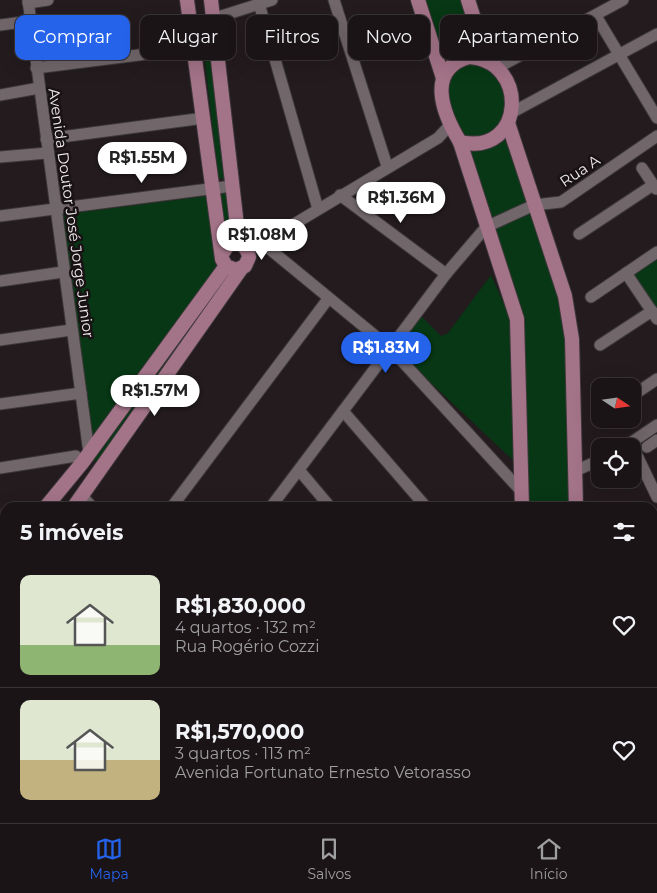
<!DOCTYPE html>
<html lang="pt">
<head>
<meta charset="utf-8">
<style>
	:root { --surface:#1a1416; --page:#231d1f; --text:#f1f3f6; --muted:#9f9ea1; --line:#383335; --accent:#2563eb }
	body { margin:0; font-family:Montserrat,sans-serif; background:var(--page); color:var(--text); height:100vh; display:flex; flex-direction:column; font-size:19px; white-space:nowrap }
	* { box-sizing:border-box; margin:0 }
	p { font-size:16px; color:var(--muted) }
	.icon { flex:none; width:28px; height:28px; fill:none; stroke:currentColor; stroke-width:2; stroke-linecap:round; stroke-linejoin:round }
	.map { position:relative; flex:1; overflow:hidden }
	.panel { position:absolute; left:0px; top:502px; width:658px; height:321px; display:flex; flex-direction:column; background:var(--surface); border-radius:15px 15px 0 0; box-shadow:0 5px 20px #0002,0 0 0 1px var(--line) }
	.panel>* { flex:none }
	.banner { position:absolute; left:15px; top:15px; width:628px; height:45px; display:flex; gap:10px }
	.needle { width:32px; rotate:103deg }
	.tools { position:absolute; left:591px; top:378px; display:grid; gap:10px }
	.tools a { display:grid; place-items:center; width:50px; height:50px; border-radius:10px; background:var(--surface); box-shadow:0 5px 20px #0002,0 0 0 1px var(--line); font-size:25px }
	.price { position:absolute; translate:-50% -42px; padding:0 11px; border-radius:18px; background:#fff; color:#222; font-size:16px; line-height:32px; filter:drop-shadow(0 1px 2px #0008) }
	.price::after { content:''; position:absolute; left:50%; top:30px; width:15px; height:11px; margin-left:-8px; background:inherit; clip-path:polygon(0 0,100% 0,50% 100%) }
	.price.on { background:var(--accent); color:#fff }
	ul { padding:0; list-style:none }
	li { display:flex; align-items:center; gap:15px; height:125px; padding:0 20px }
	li+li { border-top:1px solid var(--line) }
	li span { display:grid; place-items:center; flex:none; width:140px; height:100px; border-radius:10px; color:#555 }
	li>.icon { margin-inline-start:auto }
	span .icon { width:60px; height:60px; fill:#fffc; stroke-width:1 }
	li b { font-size:21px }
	h2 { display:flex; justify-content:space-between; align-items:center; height:60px; padding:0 20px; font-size:21px }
	.chip { padding:0 18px; border-radius:10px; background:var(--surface); box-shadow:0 5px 20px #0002,0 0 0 1px var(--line); font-size:18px; line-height:45px }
	.chip.on { background:var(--accent); color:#fff }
	.tabs { display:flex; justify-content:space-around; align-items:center; height:70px; border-top:1px solid var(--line); background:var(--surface); font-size:14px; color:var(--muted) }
	.tabs a { display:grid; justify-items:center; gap:2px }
	.tabs .on { color:var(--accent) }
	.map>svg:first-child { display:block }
</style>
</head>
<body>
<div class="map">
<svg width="657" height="823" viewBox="0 0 657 823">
	<rect width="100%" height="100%" fill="#231b1e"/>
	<g fill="#073714">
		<path d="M421,0H462L481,55L443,67Z"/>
		<path d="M208,27L228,180L219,178L217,168L202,33L203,29Z"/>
		<path d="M459,63L485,65L504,83L507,113L490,137L462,138L454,123L446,79Z"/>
		<path d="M507,134L529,203L488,221L465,146C482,148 495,148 507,134Z"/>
		<path d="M228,189L232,237L222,241L218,190Z"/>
		<path d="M207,196L217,272L92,441L59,215Z"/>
		<path d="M533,210L563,296L568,340L572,507H526L519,319L490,230Z"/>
		<path d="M657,258V313L632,275Z"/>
		<path d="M232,270L99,460L93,461L92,458Z"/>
		<path d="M491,275L510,318L512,396L517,464L395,349L421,316L441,336L448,333Z"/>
		<path d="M0,636L5,639V691L0,687Z"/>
	</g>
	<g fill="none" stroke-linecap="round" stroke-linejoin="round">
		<g stroke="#3e383a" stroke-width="13">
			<g id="minor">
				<path d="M28,0L89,453"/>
				<path d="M258,0L318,209"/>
				<path d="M334,0L387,166"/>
				<path d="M28,3L48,0"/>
				<path d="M596,16L657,118"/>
				<path d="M0,25L30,21"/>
				<path d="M190,26L272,0"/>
				<path d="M36,68L194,48"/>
				<path d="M497,68L623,0"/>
				<path d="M0,95L39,88"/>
				<path d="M511,113L657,34"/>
				<path d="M46,139L204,118"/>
				<path d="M0,157L47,153"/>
				<path d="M642,168L656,189"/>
				<path d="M340,195L446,274"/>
				<path d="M0,216L232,186"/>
				<path d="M579,234L653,185"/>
				<path d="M261,242L390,348L522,492"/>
				<path d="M244,246L269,239L438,138L450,125"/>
				<path d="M626,273L657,319"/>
				<path d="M0,281L63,272"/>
				<path d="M591,297L657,252"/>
				<path d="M0,340L71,330"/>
				<path d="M600,345L652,311"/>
				<path d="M632,396L657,379"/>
				<path d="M0,404L81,393"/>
				<path d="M343,411L427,508"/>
				<path d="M631,443L657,497"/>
				<path d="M626,446L657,425"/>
				<path d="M647,447L657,440"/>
				<path d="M0,468L76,456L82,463"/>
				<path d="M299,470L331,508"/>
				<path d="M575,471L600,460"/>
				<path d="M82,496L93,508"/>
				<path d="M171,508L328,299"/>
				<path d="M270,508L446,274L486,227L534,205L561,202L657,136"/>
				<path d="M652,601H657"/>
				<path d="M652,632L657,628"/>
				<path d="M652,657L657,810"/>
				<path d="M0,725L5,719"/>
				<path d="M300,819L304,823"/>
				<path d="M406,819L410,823"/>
				<path d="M22,823L25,819"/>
				<path d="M206,823L210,819"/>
				<path d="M467,823L471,819"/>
			</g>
		</g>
		<g stroke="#3e383a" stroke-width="16">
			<g id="major">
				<path d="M187,0L222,259L226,266L236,270L245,266L249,257C247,245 239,241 228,245L222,254"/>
				<path d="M211,0L239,243"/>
				<path d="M418,0L443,78"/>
				<path d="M468,0L488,62"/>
				<path d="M469,57C529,60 526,157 460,142C443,114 425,69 469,57Z"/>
				<path d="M508,123L565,296L572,339L576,508"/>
				<path d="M460,142L517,319L522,508"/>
				<path d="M45,508L82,463L226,266"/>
				<path d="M73,508L241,269"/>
				<path d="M0,565L5,558"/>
				<path d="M0,600L5,594"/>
				<path d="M0,627L5,631"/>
				<path d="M0,695L5,699"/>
				<path d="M115,819L118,823"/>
				<path d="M187,819L190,823"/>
				<path d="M527,819L528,823"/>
				<path d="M580,819V823"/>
			</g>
		</g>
		<use href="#minor" stroke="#71676b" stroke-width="11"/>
		<use href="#major" stroke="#a37388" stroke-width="14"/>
	</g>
	<g text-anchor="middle" stroke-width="5" stroke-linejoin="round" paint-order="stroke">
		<g font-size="15" fill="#f0ebed" stroke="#191215">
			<text transform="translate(580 171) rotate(-34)" y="5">Rua A</text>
			<text transform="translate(71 213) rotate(82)" y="5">Avenida Doutor José Jorge Junior</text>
		</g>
	</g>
</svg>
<div class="tools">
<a><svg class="needle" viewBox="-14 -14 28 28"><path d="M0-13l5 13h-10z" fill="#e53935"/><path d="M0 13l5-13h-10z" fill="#9f9ea1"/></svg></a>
<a><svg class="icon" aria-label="locate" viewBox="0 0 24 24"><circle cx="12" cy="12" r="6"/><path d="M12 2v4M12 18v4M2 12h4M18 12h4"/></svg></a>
</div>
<b class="price" style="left:142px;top:184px">R$1.55M</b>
<b class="price" style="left:401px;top:224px">R$1.36M</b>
<b class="price" style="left:262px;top:261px">R$1.08M</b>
<b class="price on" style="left:386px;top:374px">R$1.83M</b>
<b class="price" style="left:155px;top:417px">R$1.57M</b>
<div class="banner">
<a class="chip on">Comprar</a>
<a class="chip">Alugar</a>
<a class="chip">Filtros</a>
<a class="chip">Novo</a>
<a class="chip">Apartamento</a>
</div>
<section class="panel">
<h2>5 imóveis<svg class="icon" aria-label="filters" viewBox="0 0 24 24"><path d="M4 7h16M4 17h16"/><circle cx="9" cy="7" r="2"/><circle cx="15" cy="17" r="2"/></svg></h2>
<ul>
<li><span style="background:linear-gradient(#dfe7d0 70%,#8fb573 0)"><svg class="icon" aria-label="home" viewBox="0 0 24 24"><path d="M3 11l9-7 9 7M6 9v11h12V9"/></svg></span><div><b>R$1,830,000</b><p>4 quartos · 132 m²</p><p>Rua Rogério Cozzi</p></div><svg class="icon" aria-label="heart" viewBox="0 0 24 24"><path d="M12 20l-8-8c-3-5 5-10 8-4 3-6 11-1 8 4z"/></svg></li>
<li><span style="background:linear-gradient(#dfe7d0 60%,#c2b280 0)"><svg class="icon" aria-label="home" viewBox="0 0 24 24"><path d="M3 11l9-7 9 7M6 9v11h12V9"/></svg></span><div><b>R$1,570,000</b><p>3 quartos · 113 m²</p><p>Avenida Fortunato Ernesto Vetorasso</p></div><svg class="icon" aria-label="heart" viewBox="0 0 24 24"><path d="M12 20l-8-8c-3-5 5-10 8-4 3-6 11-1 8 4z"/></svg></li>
</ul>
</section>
</div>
<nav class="tabs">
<a class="on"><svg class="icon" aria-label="map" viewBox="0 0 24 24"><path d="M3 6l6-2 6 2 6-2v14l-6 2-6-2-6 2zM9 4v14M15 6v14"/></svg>Mapa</a>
<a><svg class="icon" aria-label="saved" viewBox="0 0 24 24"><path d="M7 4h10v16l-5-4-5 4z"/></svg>Salvos</a>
<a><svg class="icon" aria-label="home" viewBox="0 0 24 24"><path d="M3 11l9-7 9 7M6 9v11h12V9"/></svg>Início</a>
</nav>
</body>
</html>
